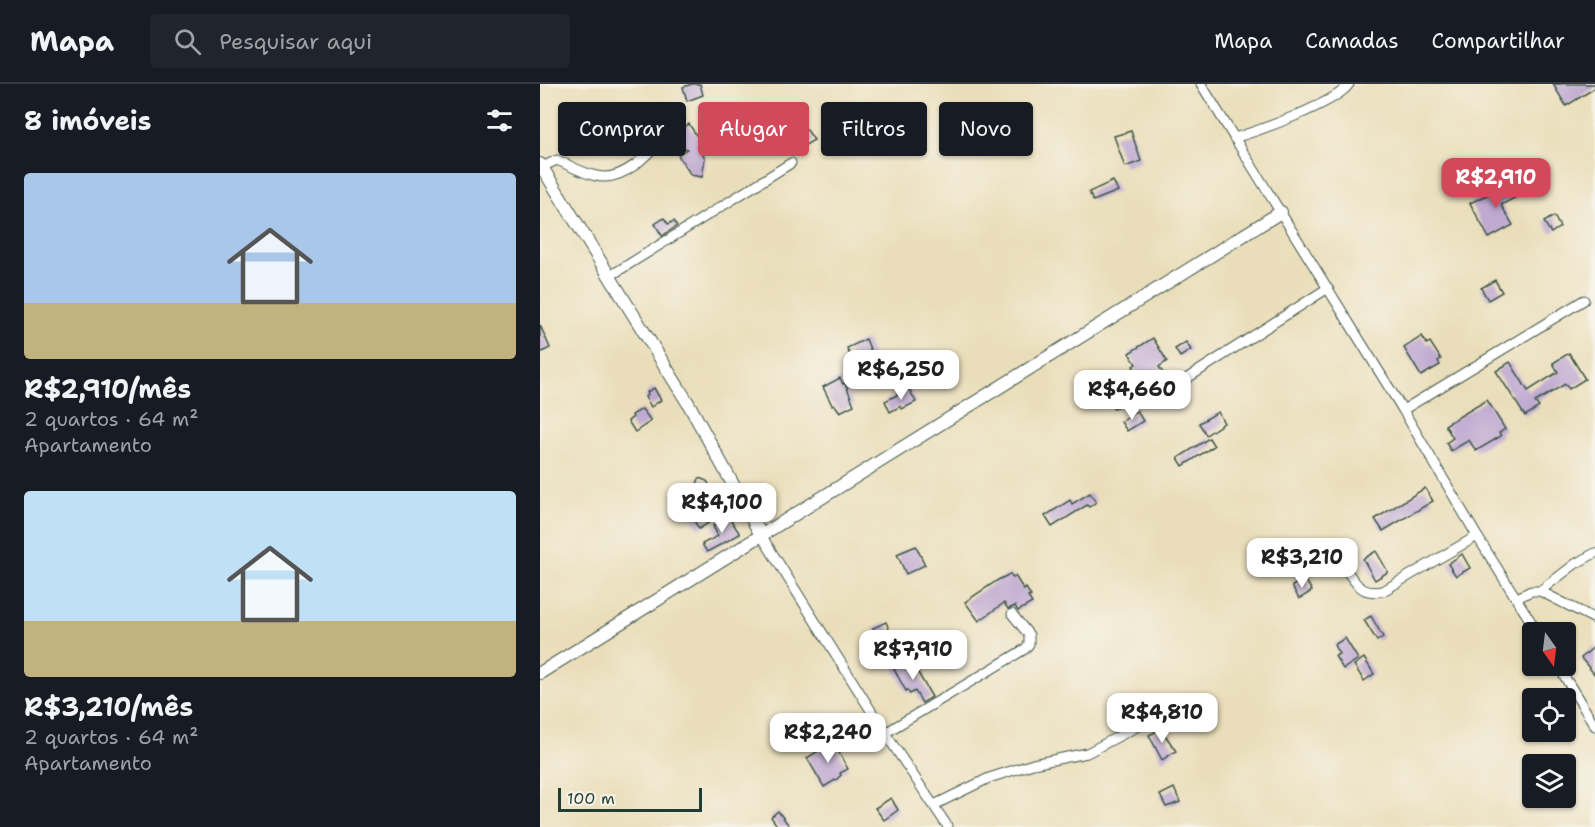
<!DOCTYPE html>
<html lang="pt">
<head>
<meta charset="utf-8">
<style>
	:root { --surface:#171b24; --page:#20242c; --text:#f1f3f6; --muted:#9ea1a6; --line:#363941; --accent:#d1495b }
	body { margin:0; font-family:"Shantell Sans",sans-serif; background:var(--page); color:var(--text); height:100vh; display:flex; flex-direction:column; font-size:22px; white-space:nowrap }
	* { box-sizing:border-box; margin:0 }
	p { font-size:20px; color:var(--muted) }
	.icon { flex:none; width:33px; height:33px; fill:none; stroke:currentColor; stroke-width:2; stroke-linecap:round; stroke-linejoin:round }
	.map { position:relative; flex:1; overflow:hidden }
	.details { display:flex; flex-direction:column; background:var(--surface); width:540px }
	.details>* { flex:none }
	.guide { position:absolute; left:18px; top:18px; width:570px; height:54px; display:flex; gap:12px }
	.needle { width:39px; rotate:166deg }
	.tools { position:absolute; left:982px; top:538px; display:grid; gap:12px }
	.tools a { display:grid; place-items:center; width:54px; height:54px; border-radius:6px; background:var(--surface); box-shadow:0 2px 4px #0004; font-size:30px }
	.scale { position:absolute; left:18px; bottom:15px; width:144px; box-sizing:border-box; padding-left:6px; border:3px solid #1f3d34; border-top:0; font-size:16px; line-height:21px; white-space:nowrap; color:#1f3d34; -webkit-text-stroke:4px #f7f3e8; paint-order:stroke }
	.price { position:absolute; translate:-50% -51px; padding:0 14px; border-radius:12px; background:#fff; color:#222; font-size:20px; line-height:39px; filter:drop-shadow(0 2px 3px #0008) }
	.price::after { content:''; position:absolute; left:50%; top:36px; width:18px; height:14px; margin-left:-9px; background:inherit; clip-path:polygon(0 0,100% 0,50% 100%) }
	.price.selected { background:var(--accent); color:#fff }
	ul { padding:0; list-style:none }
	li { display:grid; align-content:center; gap:12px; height:318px; padding:0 24px }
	li span { display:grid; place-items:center; height:186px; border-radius:6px; color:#555 }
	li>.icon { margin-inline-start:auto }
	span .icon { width:108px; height:108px; fill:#fffc; stroke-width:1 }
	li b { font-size:26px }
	h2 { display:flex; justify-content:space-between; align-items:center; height:72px; padding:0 24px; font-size:26px }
	.chip { padding:0 21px; border-radius:6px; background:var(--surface); box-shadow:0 2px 4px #0004; font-size:21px; line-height:54px }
	.chip.selected { background:var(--accent); color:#fff }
	header { display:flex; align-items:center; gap:36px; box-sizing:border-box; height:84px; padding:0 30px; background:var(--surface); border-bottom:2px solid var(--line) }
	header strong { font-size:28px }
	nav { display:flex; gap:33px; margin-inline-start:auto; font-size:21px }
	.search { width:420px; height:54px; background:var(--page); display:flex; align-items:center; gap:15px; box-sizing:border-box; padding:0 21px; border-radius:6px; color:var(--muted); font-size:22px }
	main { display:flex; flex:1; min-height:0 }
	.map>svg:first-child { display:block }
</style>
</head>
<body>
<header>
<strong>Mapa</strong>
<div class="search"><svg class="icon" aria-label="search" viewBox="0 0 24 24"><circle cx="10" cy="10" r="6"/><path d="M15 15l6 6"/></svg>Pesquisar aqui</div>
<nav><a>Mapa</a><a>Camadas</a><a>Compartilhar</a></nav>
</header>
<main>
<section class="details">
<h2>8 imóveis<svg class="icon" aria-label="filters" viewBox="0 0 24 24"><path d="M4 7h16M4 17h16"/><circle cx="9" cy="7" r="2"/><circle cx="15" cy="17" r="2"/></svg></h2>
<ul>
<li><span style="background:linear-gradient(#a9c7e8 70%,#c2b280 0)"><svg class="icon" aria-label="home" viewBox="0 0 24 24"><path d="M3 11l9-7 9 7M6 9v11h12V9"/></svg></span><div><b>R$2,910/mês</b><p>2 quartos · 64 m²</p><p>Apartamento</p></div></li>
<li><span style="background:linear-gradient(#bfe0f5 70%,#c2b280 0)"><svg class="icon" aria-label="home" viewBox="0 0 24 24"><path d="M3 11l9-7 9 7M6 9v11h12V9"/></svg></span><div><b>R$3,210/mês</b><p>2 quartos · 64 m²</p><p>Apartamento</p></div></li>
</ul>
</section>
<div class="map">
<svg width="1055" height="743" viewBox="0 0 1055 743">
	<rect width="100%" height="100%" fill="#f7f3e8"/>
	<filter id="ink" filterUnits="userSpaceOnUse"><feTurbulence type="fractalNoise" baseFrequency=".0167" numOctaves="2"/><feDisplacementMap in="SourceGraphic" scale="12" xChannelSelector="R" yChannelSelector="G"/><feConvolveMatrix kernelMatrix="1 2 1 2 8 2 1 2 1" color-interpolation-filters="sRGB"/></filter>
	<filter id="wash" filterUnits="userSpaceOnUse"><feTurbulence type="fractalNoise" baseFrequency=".008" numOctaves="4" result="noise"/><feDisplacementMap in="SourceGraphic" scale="24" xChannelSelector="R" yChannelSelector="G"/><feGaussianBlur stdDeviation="1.35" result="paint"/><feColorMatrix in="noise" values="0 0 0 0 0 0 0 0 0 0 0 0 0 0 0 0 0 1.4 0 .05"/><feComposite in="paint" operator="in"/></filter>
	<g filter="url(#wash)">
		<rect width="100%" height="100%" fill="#eadeba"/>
		<g id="blocks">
			<g fill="#c0aad2">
				<path d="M152,0H160L163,11L147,17L143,3Z"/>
				<path d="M1013,0H1055V4L1026,22Z"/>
				<path d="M149,40L158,54L174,50L176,59L158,63L165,74L162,93L151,91L138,71L147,65L135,60L138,48Z"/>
				<path d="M258,44L267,46L274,56L262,63L261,60H256L255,53Z"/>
				<path d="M591,47L601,77L585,83L574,52Z"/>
				<path d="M977,96L984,109L961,121L973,141L949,154L930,119Z"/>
				<path d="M573,97L578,107L553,117L549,108Z"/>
				<path d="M1014,132L1020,143L1011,149L1004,138Z"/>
				<path d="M124,134L128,140L134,137L137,142L122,152L115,140Z"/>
				<path d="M955,196L962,208L948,216L941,204Z"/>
				<path d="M0,241L10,264L0,269Z"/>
				<path d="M882,252L887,260L890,258L901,275L898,277L900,281L881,292L864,264Z"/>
				<path d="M613,254L627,277L619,283L629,298L614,309L607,298L604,300L593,282L596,280L589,269Z"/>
				<path d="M326,255L334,275L314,281L307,264Z"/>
				<path d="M646,258L651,266L640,273L635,265Z"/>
				<path d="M1029,269L1045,295L1029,305L1025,300L995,318L999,323L985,332L956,287L970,278L988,307L1018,288L1013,279Z"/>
				<path d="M300,294L303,300L305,299L314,321L300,328L294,320L292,321L283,303Z"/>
				<path d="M579,303L588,315L574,325L565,313Z"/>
				<path d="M114,304L121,316L111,323L105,313L108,311L107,308Z"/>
				<path d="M369,305L376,318L362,325L361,322L350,328L345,317Z"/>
				<path d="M947,316L965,345L959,349L961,352L936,367L929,356L911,367L906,359L913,354L905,341Z"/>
				<path d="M102,325L111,337L95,348L88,337L93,333L92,331Z"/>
				<path d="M597,327L603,337L587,347L581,338Z"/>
				<path d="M678,328L684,339L666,351L659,339Z"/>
				<path d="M669,354L674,362L643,382L638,374Z"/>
				<path d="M159,394L167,397L180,419L165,429L170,438L159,445L148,427L146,428L140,419L146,413L154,411Z"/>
				<path d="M885,404L893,417L843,447L835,435Z"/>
				<path d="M550,409L556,418L549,423L547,421L512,443L505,432L530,416L532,420Z"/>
				<path d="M188,432L200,450L167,468L162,460L178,452L173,442Z"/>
				<path d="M376,462L385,481L366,490L357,470Z"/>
				<path d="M836,467L848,488L835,496L823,475Z"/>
				<path d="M922,470L930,484L916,492L908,480Z"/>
				<path d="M470,490L473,494L475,492L484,506L486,504L491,512L488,513L492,519L478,527L475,522L468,525L464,519L439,537L425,518L458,496Z"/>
				<path d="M765,495L772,507L759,515L752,502Z"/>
				<path d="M831,532L843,553L837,557L824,536Z"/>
				<path d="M346,538L350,548L338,554L333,544Z"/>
				<path d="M805,554L818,575L803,585L795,572L799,570L794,561Z"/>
				<path d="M1055,562V591L1041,574Z"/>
				<path d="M824,574L834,590L824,597L814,581Z"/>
				<path d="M370,575L392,613L382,619L375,607L370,610L367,606L366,607L354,585Z"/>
				<path d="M621,645L636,667L622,676L609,651Z"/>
				<path d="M293,658L308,685L300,689L301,691L297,695L284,703L267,674Z"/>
				<path d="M634,704L640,718L626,723L620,711Z"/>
				<path d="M351,714L358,726L344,736L335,724Z"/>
				<path d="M238,727L250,743H238L231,733Z"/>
			</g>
		</g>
	</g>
	<g filter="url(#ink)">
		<use href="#blocks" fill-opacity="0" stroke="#3d5548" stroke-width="1.5"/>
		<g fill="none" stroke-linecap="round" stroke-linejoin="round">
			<g stroke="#3d5548" stroke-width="11">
				<g id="minor">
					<path d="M661,0L863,326L937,452L998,549"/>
					<path d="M694,54C718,47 797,19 809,0"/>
					<path d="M2,83L17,76C29,81 42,89 56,92C90,100 119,56 140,35"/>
					<path d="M70,192L251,79"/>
					<path d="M621,311L788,204"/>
					<path d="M863,326L1044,216"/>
					<path d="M221,451L345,649L408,743"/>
					<path d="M809,490C819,505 826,510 843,507L937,452"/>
					<path d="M1000,507L1035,480L1055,469"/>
					<path d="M977,514L991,507H1000L1055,535"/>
					<path d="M1018,582L1055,642"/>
					<path d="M345,649L485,565L489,560V551L472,530"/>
					<path d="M394,721L449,694L493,680L547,669L602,640"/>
				</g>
			</g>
			<g stroke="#3d5548" stroke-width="14">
				<g id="tertiary">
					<path d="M0,80L148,319L221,451"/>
					<path d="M0,589L741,128"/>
				</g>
			</g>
			<use href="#minor" stroke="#fff" stroke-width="9"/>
			<use href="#tertiary" stroke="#fff" stroke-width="12"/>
		</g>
	</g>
</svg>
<div class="tools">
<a><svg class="needle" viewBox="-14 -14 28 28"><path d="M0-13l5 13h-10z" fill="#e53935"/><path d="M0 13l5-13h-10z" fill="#9ea1a6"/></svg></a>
<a><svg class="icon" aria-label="locate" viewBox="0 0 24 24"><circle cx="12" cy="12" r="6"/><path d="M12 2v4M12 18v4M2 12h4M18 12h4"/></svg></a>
<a><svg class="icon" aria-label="layers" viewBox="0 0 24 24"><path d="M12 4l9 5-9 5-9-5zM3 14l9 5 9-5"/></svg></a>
</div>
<div class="scale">100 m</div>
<b class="price selected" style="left:956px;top:125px">R$2,910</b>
<b class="price" style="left:361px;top:317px">R$6,250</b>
<b class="price" style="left:592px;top:337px">R$4,660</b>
<b class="price" style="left:182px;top:450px">R$4,100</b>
<b class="price" style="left:762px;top:505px">R$3,210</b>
<b class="price" style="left:373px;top:597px">R$7,910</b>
<b class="price" style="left:622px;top:660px">R$4,810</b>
<b class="price" style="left:288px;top:680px">R$2,240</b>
<div class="guide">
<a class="chip">Comprar</a>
<a class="chip selected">Alugar</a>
<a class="chip">Filtros</a>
<a class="chip">Novo</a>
</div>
</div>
</main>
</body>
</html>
